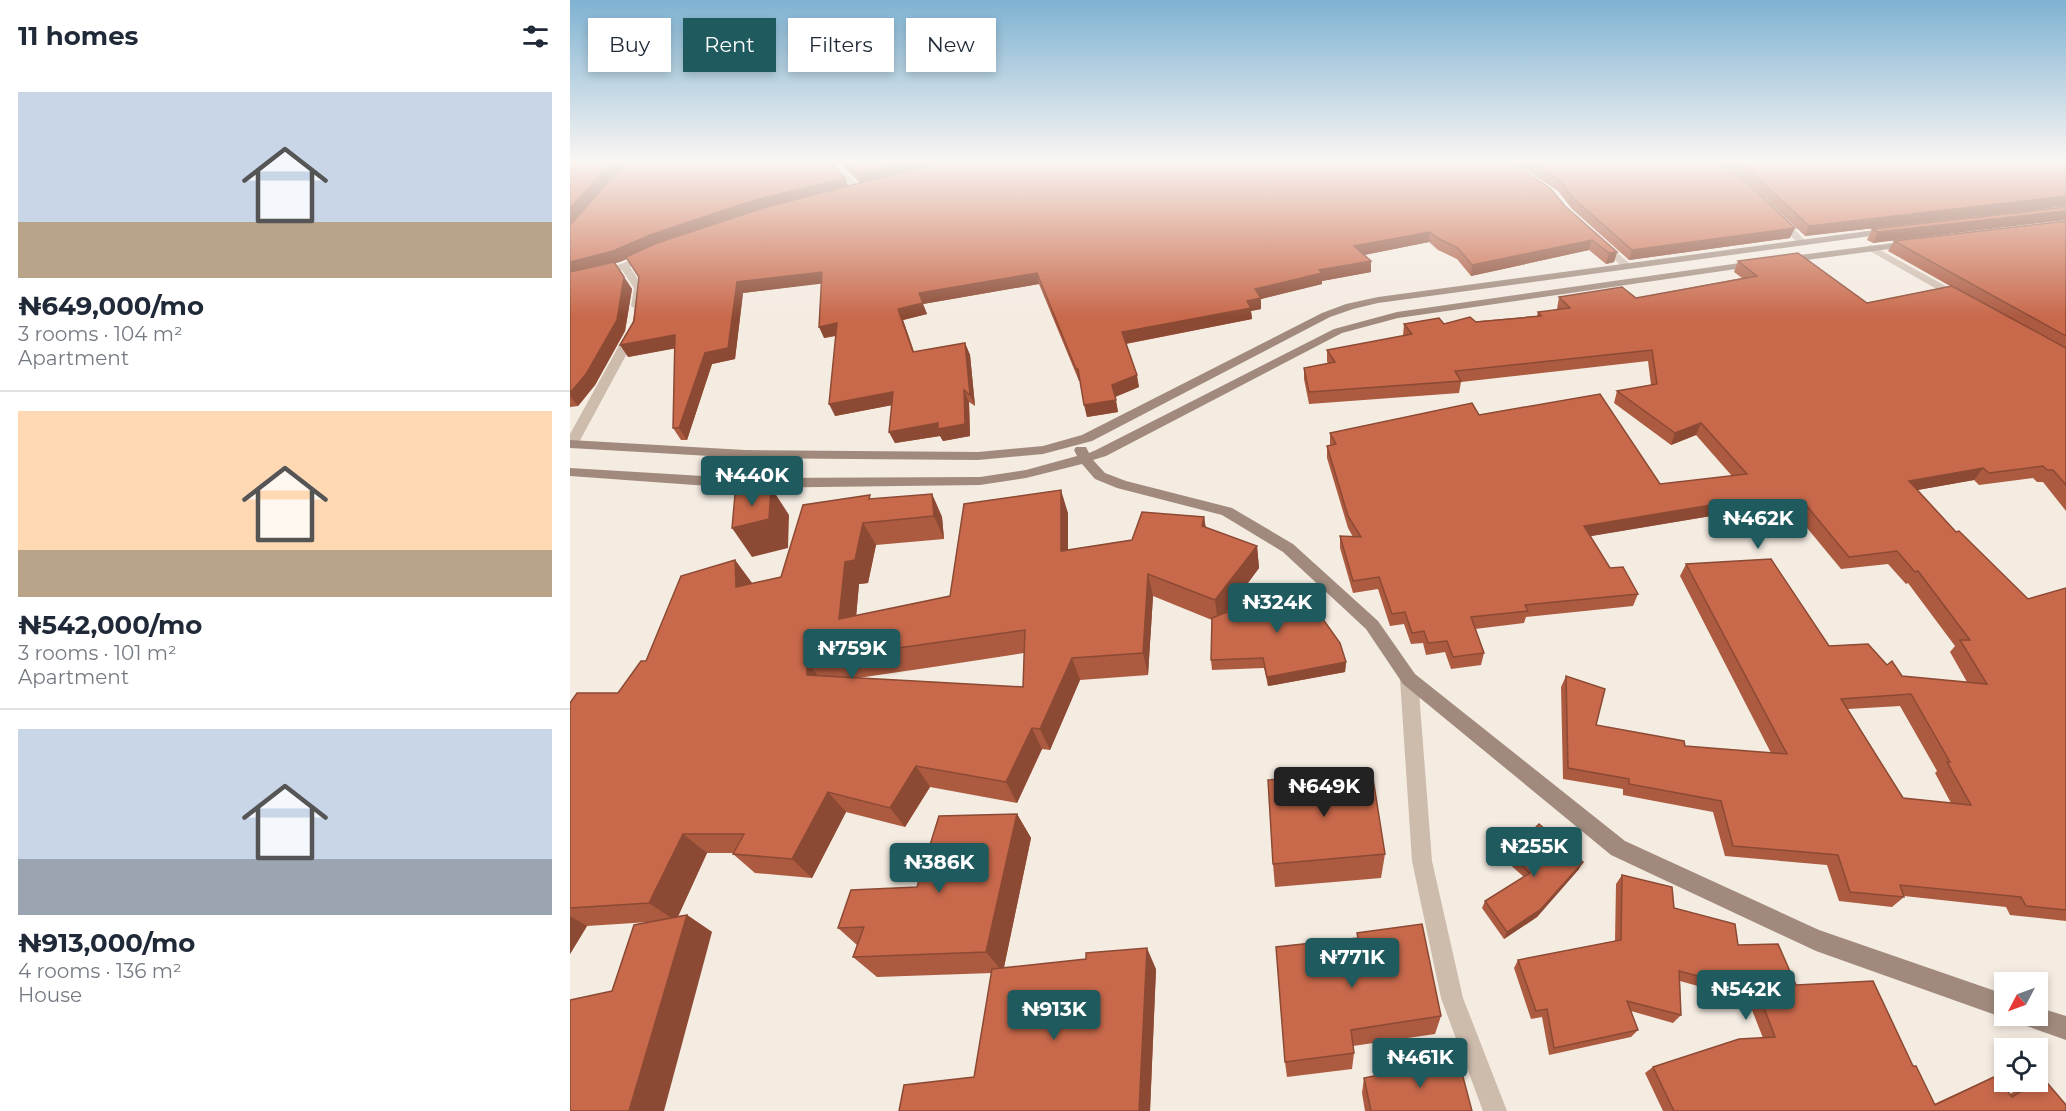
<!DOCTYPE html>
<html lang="en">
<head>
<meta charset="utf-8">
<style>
	:root { --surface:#fff; --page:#f2f2f3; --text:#1f2937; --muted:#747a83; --line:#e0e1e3; --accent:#1f5a5e }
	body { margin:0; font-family:Montserrat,sans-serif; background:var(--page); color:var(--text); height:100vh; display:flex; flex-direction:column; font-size:22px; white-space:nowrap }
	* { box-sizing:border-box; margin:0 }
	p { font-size:20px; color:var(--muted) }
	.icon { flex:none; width:33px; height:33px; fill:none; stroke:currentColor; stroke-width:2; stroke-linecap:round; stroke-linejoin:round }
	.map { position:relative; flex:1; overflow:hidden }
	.panel { display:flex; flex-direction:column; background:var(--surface); width:570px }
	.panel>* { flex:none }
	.guide { position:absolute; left:18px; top:18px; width:570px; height:54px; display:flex; gap:12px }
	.needle { width:39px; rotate:229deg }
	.buttons { position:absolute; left:1424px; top:972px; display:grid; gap:12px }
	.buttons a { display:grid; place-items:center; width:54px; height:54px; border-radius:0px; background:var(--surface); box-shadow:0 3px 9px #0003; font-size:30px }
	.price { position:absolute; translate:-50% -51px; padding:0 14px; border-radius:6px; background:var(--accent); color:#fff; font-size:20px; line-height:39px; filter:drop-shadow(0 2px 3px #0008) }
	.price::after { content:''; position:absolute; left:50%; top:36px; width:18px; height:14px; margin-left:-9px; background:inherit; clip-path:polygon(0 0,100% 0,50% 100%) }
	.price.active { background:#222; color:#fff }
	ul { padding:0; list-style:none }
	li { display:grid; align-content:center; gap:12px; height:318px; padding:0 18px }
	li+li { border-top:2px solid var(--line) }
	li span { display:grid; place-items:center; height:186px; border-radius:0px; color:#555 }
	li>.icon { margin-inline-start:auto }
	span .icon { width:108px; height:108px; fill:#fffc; stroke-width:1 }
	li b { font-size:26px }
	h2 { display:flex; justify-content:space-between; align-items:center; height:72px; padding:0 18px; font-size:26px }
	.pill { padding:0 21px; border-radius:0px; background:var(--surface); box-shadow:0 3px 9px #0003; font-size:21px; line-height:54px }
	.pill.active { background:var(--accent); color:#fff }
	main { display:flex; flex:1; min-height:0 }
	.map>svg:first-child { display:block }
</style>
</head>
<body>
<main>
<section class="panel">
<h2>11 homes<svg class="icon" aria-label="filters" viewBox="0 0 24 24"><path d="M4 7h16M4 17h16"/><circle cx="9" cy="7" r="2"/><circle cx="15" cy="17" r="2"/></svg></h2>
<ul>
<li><span style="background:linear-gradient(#c9d6e8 70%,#b9a48a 0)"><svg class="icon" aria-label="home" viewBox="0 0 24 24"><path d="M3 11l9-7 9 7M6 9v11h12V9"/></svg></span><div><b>₦649,000/mo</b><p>3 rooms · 104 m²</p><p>Apartment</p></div></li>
<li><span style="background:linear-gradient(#ffd9b3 75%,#b9a48a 0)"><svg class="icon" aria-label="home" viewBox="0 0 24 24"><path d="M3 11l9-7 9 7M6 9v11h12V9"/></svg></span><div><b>₦542,000/mo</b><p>3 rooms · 101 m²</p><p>Apartment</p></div></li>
<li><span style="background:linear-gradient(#c9d6e8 70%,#9aa5b1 0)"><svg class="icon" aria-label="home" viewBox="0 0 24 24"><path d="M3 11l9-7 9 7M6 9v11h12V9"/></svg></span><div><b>₦913,000/mo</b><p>4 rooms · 136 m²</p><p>House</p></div></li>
</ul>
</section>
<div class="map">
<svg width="1496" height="1111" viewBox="0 0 1496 1111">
	<rect width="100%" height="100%" fill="#f4ebe1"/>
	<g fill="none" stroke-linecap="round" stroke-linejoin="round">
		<g fill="#cdbbac" fill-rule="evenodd">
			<path d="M255,161H264L291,187V191H285Z"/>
			<path d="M1206,217H1212L1235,240V244H1229L1206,221Z"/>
			<path d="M1027,240H1033L1060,264V268H1054L1027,244Z"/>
			<path d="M1301,245L1394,296L1395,298L1386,300L1298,250V246Z"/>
			<path d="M77,253L82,256L80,258L60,267L74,288L70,308L66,309L61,306L64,288L52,270L0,283V277L51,264Z"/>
			<path d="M62,330L68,333L8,444L0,448V434L56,333Z"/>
		</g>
		<path fill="#cdbbac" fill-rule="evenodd" d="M839,672L845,674L848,679L862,861L893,998L937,1111H913L871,998L842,861L830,679L833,674Z"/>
		<g fill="#a18a7d" fill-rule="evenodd">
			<path d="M1320,228L1325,231L1323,233L808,303L783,309L760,317L522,441L473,454L408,460L175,458L0,448V440L175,450L408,452L473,446L512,435L752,313L776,304L808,297Z"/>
			<path d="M1339,241L1342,242V246L1214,263L1209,260L1214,257Z"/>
			<path d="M1184,261L1189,264L1187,266L828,318L772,333L536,456L523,460L535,473L556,481L662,508L723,544L808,621L845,674L1055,841L1249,930L1434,994V1016H1439L1434,1018L1246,951L1041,855L833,684L796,629L713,552L652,515L547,488L525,479L512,464L456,478L410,485L166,488L0,476V468L166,478L410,477L456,470L507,456L504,450L506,447H516L519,453L526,450L764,329L827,312Z"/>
			<path d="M1467,1007L1496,1016V1040L1451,1024L1448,1016H1467Z"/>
		</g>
	</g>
	<g fill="#ac5a40" fill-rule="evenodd">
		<path d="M0,161L275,178L278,186L290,183L267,161H940L1047,252L1044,262L1036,264L1019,250L901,276L887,259L868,250L859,242L794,255L801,261V272L752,281V284L691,299V309L681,311L682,319L556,344L569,387L545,397L548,412L517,417L510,381H509L469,284L353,304L357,314L333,320L344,352L395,343L400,355L405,406L399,402L400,436L373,441L370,436L325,443L319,432L322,405L265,416L266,336L254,338L251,283L173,293L165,359L142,364L117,440H111L103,428L105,348L58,357L69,277L57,259L45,263L62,289L55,331L25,385L8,406L0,407Z"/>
		<path d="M942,161H1496V206L1235,236L1180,184L1220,238L1059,260L1002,209L988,191Z"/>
		<path d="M1496,207L1303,243L1297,240L1302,229Z"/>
		<path d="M1496,221V511L1473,482H1467L1463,478L1409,485L1404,480L1347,490L1386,532L1458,599L1496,588V921L1440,915L1436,907L1334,896V897L1322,907L1269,901L1257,865L1155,856L1143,812L1053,795V789L993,779L991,687L996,676L1026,725L1115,746L1201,753L1110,576L1116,564L1259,646L1317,665L1332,676L1397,682L1380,652L1385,646L1338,583L1336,584L1318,564L1271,569L1228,517L1149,526L1141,516L1020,536L1040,568L1068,594L1063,606L956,617L954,623L905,629L914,653L911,665L881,669L875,652L856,655L853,643L841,644L834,624L820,626L808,589L783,593L770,548V536L783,537L778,528L757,458V446H760V433L909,415L1090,484L1162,476L1126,435L1101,445L1044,403L1047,391L1081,385L1078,361L891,382L889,393L739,404L734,379V368L758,364L757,361V350L833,336L834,324H874L967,316L968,312L988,310L987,309L989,297L1066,298L1172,278L1164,272L1168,261L1297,303L1380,286L1318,251L1324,241ZM1330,706L1367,771L1365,773L1381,803L1333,798L1278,709Z"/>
		<path d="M362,494L372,517L374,539L306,545L298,583L289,584L286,616L380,596L498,513V550L562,540L634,517L636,528L687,546L689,568L656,613L776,662L775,672L698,686L694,668L642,670L641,660L642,620L583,596L578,675L510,680L480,750L472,749L447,803L360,787L335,827L276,812L242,878L185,873L163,854V853H137L108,916L117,915L142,932L42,991L79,922L17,926L0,954V703L48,693L165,560L182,583L211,577L302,499ZM454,653L453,687L288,678L363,667Z"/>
		<path d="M447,814L461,838L434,967L586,969L580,1111H329L404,1077L422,973L307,977L283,957L287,945L268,928L347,887Z"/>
		<path d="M815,854L811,878L705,887L703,864Z"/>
		<path d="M940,854L1009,869L967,917L934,939L912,908L915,901L954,877L937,862Z"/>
		<path d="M1052,875L1104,908L1168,945L1343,1066L1364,1104L1410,1083L1426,1076L1440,1094L1456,1084L1463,1082H1467V1080L1473,1078L1496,1111H1093L1075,1073L1083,1067L1193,1038L1178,1000L1110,981L1111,1015L1103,1023L1061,1011L1068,1030L1061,1037L979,1055L972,1017L961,1019L944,968L948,960L1045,941L1046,884Z"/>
		<path d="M787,933L871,1016L865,1034L783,1046L784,1053L782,1069L717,1077L715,1062L787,938Z"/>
		<path d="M794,1078L902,1111H795L792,1093Z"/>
	</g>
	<g fill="#8c4a34">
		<path d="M43,161H57L0,226V208Z"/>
		<path d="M341,161H383L292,185L288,175Z"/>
		<path d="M275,178L279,188L86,246L50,262L0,275V262L185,200Z"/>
		<path d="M1496,196V206L1235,236L1239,226Z"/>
		<path d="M1496,211V220L1303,243L1308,232Z"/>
		<path d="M1225,228L1220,238L1059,260L1062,250Z"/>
		<path d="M860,232L859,242L784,257V246Z"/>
		<path d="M1022,240L1019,250L901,276L902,265Z"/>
		<path d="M1047,252L1044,262L1036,264L1039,253Z"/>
		<path d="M801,261V272L752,281V284L691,299V309L681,311L682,319L554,344L552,332L677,301L685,289L749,270Z"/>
		<path d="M252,272L257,283L173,293L165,359L142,364L117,440L109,428L135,353L167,282Z"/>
		<path d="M467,273L469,284L353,304L357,314L333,320L348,363L328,309L349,293Z"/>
		<path d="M54,277L62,289L55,331L25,385L8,406L0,396V393Z"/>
		<path d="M267,323L273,334L254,338L249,327Z"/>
		<path d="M105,335L113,347L58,357L50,345Z"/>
		<path d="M395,343L400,355L405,406L400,395Z"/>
		<path d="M506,369H508L511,380L509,381Z"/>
		<path d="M567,375L569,387L545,397L542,385Z"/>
		<path d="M394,390L399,402L400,436L373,441L370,436L325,443L319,432Z"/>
		<path d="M323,392L328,404L265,416L259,404Z"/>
		<path d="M546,400L548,412L517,417L514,405Z"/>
		<path d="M1131,423L1126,435L1101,445L1105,433Z"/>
		<path d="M1413,468L1404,480L1331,493L1339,481Z"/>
		<path d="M201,487L219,515L218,548L182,557L162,528Z"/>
		<path d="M491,490L498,513V573L491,551Z"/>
		<path d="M362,494L372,517L374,539L364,516Z"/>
		<path d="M1147,504L1141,516L1010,538L1014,526Z"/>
		<path d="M634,517L637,539L632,526Z"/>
		<path d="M293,523L306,545L298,583L289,584L284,641L269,619L275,562Z"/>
		<path d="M687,546L689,568L648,623L645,600Z"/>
		<path d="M165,560L182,583L183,609L166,587Z"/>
		<path d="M578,574L583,596L578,675L573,653Z"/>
		<path d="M502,658L510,680L480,750L470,729Z"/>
		<path d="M237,661L253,683L237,675Z"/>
		<path d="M776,662L775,672L698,686L697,677Z"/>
		<path d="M462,728L472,749L447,803L436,782Z"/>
		<path d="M346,766L360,787L335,827L320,808Z"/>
		<path d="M258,792L276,812L242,878L222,859Z"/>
		<path d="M447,814L461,838L433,972L416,952Z"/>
		<path d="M113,834L137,853L106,921L79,903Z"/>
		<path d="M1013,862L1009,869L967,917L934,939L937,932Z"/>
		<path d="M117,915L142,932L94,1111H59Z"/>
		<path d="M0,916L17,926L0,954Z"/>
		<path d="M577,948L586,969L580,1111H569Z"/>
	</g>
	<g fill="#c8694b" stroke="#8c4a34" stroke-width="1.5" fill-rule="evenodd">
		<path d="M0,161H43L0,208Z"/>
		<path d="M57,161H258L275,178L185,200L80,235L43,251L0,262V225Z"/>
		<path d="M274,161H341L288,175Z"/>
		<path d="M374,161H940L981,189L995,206L1047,252L1039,253L1022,240L902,265L888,248L869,239L860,232L784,246L801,261L749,270L752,273L685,289L691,298L677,301L681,308L552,332L567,375L542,385L546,400L514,405L508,369H506L467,273L349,293L353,303L328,309L343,352L395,343L400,395L394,390L395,424L368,429V423L319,432L323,392L259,404L267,323L249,327L252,272L167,282L158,348L135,353L109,428H103L105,335L50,345L64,321L69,277L56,257L87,243L193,208Z"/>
		<path d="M959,161H1145L1176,181L1225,228L1062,250L1004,199L990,181Z"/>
		<path d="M1164,161H1496V196L1239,226L1177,168Z"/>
		<path d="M1496,207V211L1308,232L1302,229Z"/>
		<path d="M1496,221V336L1324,241Z"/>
		<path d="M1228,253L1297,303L1382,286L1496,348V485L1483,470H1477L1473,466L1419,473L1413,468L1339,481L1386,532L1389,531L1458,599L1496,588V910L1456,906L1451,897L1330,885L1334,897L1280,892L1268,855L1163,846L1151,801L1059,784V779L998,768L996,676L1035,689L1026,725L1114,741L1115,746L1217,754L1116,564L1201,559L1259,646L1298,644L1317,665L1322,661L1332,676L1417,684L1390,640H1400L1348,571L1345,572L1327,551L1279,557L1236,505L1154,514L1147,504L1014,526L1040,568L1053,567L1068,594L955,605L958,611L901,617L914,653L883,657L877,641L858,643L854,631L842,633L835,612L822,614L809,577L783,581L770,536L791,537L778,516L757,446L766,444L760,433L902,403L909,415L1030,394L1090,484L1177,474L1131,423L1105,433L1047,391L1087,384L1082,350L885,371L891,381L739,392L734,368L765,362L757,350L842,334L834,324L869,318L874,324L900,317L906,322L971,316L968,312L1000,308L989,297L1052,287L1066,298L1187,276L1168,261ZM1341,694L1380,762H1377L1401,805L1333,798L1271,699Z"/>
		<path d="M44,262L54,277L47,320L16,374L0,393V272Z"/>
		<path d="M201,487L199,519L162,528L165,495Z"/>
		<path d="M491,490V551L562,540L572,512L634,517L632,526L687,546L645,600L578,574L573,653L502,658L470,729L462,728L436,782L346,766L320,808L258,792L222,859L163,854L174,834H113L79,903L0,908V703L7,693H48L71,661H76L111,576L165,560L166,587L211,577L233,505L300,495L299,499L362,494L364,516L293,523L285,560L275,562L269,619L380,596L394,504ZM455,630L453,687L237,675V661Z"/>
		<path d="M728,584L770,643L776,662L697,677L693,658L641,660L642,618Z"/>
		<path d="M802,772L815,854L703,864L698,780Z"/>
		<path d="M447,814L416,952L283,957L294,927L268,928L281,890L347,887L369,816Z"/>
		<path d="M969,824L1013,862L971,909L937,932L915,901L960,873L940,854Z"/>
		<path d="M1052,875L1102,887L1104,908L1165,924L1168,945L1208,944L1226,985L1303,981L1343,1066H1346L1365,1105L1426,1076L1442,1097L1473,1078L1496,1105V1111H1104L1083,1067L1169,1039L1205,1037L1188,992L1109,971L1111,1015L1057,1001L1068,1030L984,1048L977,1009L966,1011L948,960L1051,940Z"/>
		<path d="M117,915L59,1111H0V1000L42,991L64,925Z"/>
		<path d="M852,924L871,1016L781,1030L784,1053L715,1062L706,947L788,938L787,933Z"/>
		<path d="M577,948L569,1111H329L334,1085L404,1077L422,969L516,959V953Z"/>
		<path d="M888,1058L902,1111H801L794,1078Z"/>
	</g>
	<linearGradient id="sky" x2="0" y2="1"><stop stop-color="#7eb2d2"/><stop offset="0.51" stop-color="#faf6f2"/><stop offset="1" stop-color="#faf6f2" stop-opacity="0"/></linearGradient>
	<rect width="1496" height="317" fill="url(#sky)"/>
</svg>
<div class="buttons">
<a><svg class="needle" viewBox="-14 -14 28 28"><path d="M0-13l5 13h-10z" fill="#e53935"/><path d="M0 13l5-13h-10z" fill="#747a83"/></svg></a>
<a><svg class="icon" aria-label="locate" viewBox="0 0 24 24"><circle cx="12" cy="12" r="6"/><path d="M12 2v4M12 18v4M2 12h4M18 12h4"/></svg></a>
</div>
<b class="price" style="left:182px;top:507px">₦440K</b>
<b class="price" style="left:1188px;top:550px">₦462K</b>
<b class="price" style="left:707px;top:634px">₦324K</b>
<b class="price" style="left:282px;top:680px">₦759K</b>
<b class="price active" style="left:754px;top:818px">₦649K</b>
<b class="price" style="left:964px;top:878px">₦255K</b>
<b class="price" style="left:369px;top:894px">₦386K</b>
<b class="price" style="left:782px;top:989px">₦771K</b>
<b class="price" style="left:1176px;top:1021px">₦542K</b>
<b class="price" style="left:484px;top:1041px">₦913K</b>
<b class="price" style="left:850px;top:1089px">₦461K</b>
<div class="guide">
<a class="pill">Buy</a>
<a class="pill active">Rent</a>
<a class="pill">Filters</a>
<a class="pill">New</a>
</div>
</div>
</main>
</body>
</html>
